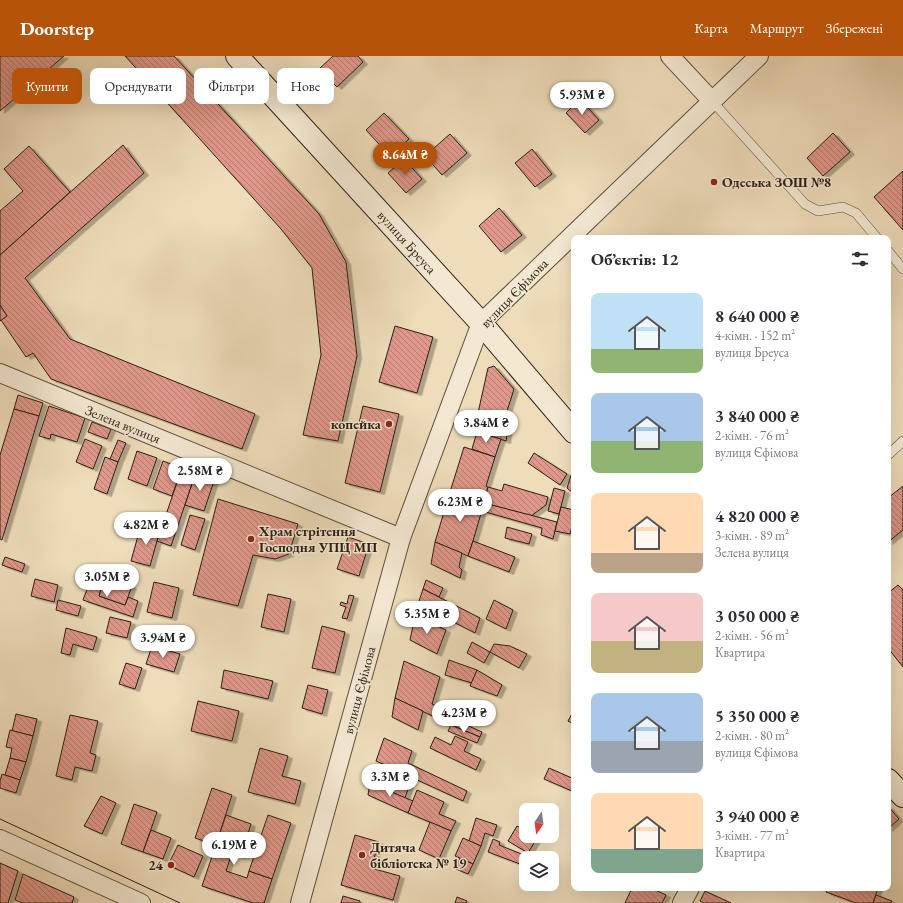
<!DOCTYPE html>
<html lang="uk">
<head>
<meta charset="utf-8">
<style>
	:root { --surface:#fff; --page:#f2f2f3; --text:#2b2b33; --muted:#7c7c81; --accent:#b45309 }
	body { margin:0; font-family:"EB Garamond",serif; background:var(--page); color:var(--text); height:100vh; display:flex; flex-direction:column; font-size:15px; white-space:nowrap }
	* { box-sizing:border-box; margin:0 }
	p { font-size:13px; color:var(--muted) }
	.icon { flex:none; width:22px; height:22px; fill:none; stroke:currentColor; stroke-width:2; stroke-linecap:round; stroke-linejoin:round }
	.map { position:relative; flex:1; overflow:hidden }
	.sheet { position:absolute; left:571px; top:179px; width:320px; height:656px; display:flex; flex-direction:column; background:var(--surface); border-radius:8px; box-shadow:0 4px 16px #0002 }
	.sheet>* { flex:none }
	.guide { position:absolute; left:12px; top:12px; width:380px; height:36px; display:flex; gap:8px }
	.needle { width:26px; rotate:193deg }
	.buttons { position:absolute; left:519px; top:747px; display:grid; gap:8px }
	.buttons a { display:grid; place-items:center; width:40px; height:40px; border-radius:8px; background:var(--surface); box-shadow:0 4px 16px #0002; font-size:20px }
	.price { position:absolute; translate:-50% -34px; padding:0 9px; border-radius:14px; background:#fff; color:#222; font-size:13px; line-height:26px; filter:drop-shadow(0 1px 2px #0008) }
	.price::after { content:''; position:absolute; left:50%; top:24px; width:12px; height:9px; margin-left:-6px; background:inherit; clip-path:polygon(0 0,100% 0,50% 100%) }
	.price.selected { background:var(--accent); color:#fff }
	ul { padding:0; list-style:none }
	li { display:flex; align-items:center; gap:12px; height:100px; padding:0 20px }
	li span { display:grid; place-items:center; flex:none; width:112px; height:80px; border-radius:8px; color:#555 }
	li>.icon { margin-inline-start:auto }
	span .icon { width:48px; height:48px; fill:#fffc; stroke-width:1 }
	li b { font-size:17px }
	h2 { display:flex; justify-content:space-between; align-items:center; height:48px; padding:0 20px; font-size:17px }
	.tag { padding:0 14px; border-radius:8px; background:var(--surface); box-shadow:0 4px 16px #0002; font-size:14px; line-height:36px }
	.tag.selected { background:var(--accent); color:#fff }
	header { display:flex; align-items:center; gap:24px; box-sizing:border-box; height:56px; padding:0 20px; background:var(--accent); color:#fff }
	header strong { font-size:19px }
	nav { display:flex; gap:22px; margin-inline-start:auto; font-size:14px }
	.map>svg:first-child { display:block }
</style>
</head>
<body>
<header>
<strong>Doorstep</strong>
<nav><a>Карта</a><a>Маршрут</a><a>Збережені</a></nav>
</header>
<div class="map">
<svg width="903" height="847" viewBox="0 0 903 847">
	<defs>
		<pattern id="building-back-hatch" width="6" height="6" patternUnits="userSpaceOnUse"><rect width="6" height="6" fill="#e0988a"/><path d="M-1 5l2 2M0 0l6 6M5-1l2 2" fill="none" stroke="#b67b6f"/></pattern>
		<filter id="shadow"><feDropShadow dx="4.5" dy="2.5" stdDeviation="0" flood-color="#0004"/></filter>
	</defs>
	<rect width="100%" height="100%" fill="#eedcba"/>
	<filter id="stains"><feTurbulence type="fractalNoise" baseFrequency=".005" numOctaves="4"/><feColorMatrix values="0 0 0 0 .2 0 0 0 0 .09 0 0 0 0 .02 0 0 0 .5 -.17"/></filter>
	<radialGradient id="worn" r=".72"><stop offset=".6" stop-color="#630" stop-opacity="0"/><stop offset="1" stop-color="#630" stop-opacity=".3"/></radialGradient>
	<g fill="url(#building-back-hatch)" stroke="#2a1e12" filter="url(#shadow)">
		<path d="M0,0H64L0,55Z"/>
		<path d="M125,0H174L319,158L346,206L357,300L338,385L303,379L321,299L312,212L281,173Z"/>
		<path d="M333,0H358L363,6L337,31L319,13Z"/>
		<path d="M580,43L599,64L585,77L566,57Z"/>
		<path d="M384,57L409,83L390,100L366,74Z"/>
		<path d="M833,77L850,96L823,120L807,102Z"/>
		<path d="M450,78L467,97L442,119L425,100Z"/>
		<path d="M123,89L144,117L25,222L70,283L255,358L242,393L51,323L33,297L26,301L1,264L7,260L0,249V199Z"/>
		<path d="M29,90L70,136L0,199V155L23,135L4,113Z"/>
		<path d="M532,93L552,118L535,131L515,107Z"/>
		<path d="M404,103L422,123L406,137L388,117Z"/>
		<path d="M903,115V174L874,141Z"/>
		<path d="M499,152L522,179L501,196L479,170Z"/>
		<path d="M0,249L7,260L0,265Z"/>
		<path d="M395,270L433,281L417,337L379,326Z"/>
		<path d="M494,310L514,333L504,365L478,357L488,312Z"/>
		<path d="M18,339L43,347L39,360L14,353Z"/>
		<path d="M49,350L85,362L77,386L51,378L50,383L39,380Z"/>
		<path d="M363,350L399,358L380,436L345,427Z"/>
		<path d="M14,353L39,360L2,484L0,483V399Z"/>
		<path d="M478,357L509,367L506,385L473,375Z"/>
		<path d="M92,366L111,373L107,383L88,376Z"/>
		<path d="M477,376L501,383L495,401L472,393Z"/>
		<path d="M85,383L102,390L93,413L76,406Z"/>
		<path d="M118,384L126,387L118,406L110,403Z"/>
		<path d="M464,391L495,401L486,430L488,431L484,447L450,436Z"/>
		<path d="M137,395L157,402L147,430L128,423Z"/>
		<path d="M534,397L567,418L560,429L528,407Z"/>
		<path d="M105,401L118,406L107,438L94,433Z"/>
		<path d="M163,405L182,412L172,440L153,433Z"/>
		<path d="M574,410V438L567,432Z"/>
		<path d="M182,412L196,416L171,490L157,485Z"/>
		<path d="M196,416L215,422L204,455L185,449Z"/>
		<path d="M504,428L548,441L546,449L531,460L484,447L488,431L502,435Z"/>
		<path d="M903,430V474L888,486V442Z"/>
		<path d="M554,432L565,435L559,458L548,455Z"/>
		<path d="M450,436L484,447L473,485L468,500L435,486Z"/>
		<path d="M218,443L298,468L289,498L275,503L253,499L238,550L193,539Z"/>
		<path d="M484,447L557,466L553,483L541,479L542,472L482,455Z"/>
		<path d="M561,451L574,454V462L570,478L555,475Z"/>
		<path d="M190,459L205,463L195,494L181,489Z"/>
		<path d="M141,469L160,474L150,510L131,505Z"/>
		<path d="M507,471L532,478L529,488L505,482Z"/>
		<path d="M348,481L369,488L359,520L337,513Z"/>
		<path d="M473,485L515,501L509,516L468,500Z"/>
		<path d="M435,486L462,497L459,511L462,514L460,522L431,508Z"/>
		<path d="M5,501L25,508L22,516L2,509Z"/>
		<path d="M93,517L105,521L99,540L125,549L128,541L138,545L133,561L83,544Z"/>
		<path d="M105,521L132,530L125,549L99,540Z"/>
		<path d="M35,523L58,529L54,546L31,540Z"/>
		<path d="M426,524L443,532L439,541L423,533Z"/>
		<path d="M154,526L179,532L172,562L147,556Z"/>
		<path d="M898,529L903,534V611L888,592V537Z"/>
		<path d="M423,533L480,562L475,577L418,548Z"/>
		<path d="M268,538L291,543L284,576L261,571Z"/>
		<path d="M349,539L354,540L347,563L342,562L346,551L340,549L341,546L347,548Z"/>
		<path d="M58,544L81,550L78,560L56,554Z"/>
		<path d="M494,544L513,554L506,573L486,563Z"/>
		<path d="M415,560L446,574L437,598L410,584Z"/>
		<path d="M110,561L131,566L127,582L106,577Z"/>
		<path d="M322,570L345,576L335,617L312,612Z"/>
		<path d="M66,572L97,581L93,594L73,588L70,599L61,597Z"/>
		<path d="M472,586L490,596L484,607L467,597Z"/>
		<path d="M494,588L510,590L527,598L519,612L490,596Z"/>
		<path d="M152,590L180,598L174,616L146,608Z"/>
		<path d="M449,604L477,614L472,627L445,619Z"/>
		<path d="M404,605L440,621L432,648L454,658L451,669L395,642Z"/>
		<path d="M126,607L142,612L135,633L119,628Z"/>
		<path d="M224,614L273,625L268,643L221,632Z"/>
		<path d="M477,614L502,629L497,640L470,630Z"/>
		<path d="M308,629L328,634L322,658L302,652Z"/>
		<path d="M395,642L423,655L418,674L392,661Z"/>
		<path d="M198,645L239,655L232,685L191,675Z"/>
		<path d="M574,654V668L568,665Z"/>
		<path d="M16,658L37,663L33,680L12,675Z"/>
		<path d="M70,659L98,665L90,697L96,699L92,715L75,711L72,724L56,720Z"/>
		<path d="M453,663L482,676L480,681L451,669Z"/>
		<path d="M451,669L480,681L477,687L448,675Z"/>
		<path d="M10,674L33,680L26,706L10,702L12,692L6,691Z"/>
		<path d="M455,680L468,686L464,695L481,703L476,714L430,692L435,681L451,689Z"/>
		<path d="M384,682L412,695L408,707L467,735L463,745L376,705Z"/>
		<path d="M260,692L288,700L282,720L301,725L295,748L248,736Z"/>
		<path d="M10,702L26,706L20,724L5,719Z"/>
		<path d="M373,712L409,730L405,742L370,727Z"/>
		<path d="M549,712L574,723V731L572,735L544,723Z"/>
		<path d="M2,718L20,724L16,737L0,732V725Z"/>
		<path d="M370,727L413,745L408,757L368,739Z"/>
		<path d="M212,732L232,739L216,789L195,782Z"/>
		<path d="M417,734L444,746L439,758L456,765L451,775L408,757Z"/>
		<path d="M101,740L116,747L102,778L84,770Z"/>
		<path d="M134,748L157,756L143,796L121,788Z"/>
		<path d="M888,750L899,763L888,773Z"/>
		<path d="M226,759L251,768L241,800L232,797L226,815L247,822L249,815L272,823L264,847H253L202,830Z"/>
		<path d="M268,759L291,767L272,823L249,815Z"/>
		<path d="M476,762L497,769L493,780L485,777L481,790L469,785Z"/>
		<path d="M430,766L451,775L439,803L419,794Z"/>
		<path d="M517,770L526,775V780H534L537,782L528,797L508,785Z"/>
		<path d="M151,774L171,782L163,803L143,796Z"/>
		<path d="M355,779L379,786L371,812L400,820L393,844L341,829Z"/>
		<path d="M463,782L481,790L473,808L455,800Z"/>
		<path d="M493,783L500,786L499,789L524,799L520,808L488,796Z"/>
		<path d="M178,789L203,800L194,821L168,809Z"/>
		<path d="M460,802L473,808L468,818L456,813Z"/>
		<path d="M0,807L18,815L8,847H0Z"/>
		<path d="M23,818L74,841L72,847H23L15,844Z"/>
		<path d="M632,832H651L666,839L662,847H625Z"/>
		<path d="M828,832H878L873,847H856L826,836Z"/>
		<path d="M705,835L731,847H704L700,845Z"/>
		<path d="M876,839L892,845L891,847H873Z"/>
		<path d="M343,840L360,845V847H341Z"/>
		<path d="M457,841L467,845L466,847H455Z"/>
	</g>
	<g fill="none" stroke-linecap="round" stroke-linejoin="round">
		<g stroke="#5b4e3c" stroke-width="10">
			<g id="lane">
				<path d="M712,45L805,148L818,155L843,151L856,157L877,182"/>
				<path d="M888,195L903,213"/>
				<path d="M888,399L903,385"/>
			</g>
		</g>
		<g stroke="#5b4e3c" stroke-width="20">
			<g id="street">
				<path d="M670,0L712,45"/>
				<path d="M0,317L401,482"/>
				<path d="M0,783L141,847"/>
				<path d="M300,847L401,482L481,267L759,0"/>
				<path d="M682,847L690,832"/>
			</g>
		</g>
		<g stroke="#2a1e12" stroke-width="24">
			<g id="secondary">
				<path d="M237,0L481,267L574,376"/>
				<path d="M888,724L903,740"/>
			</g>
		</g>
		<use href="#lane" stroke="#f4e8d2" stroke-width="9"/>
		<use href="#street" stroke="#f4e8d2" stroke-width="18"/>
		<use href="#secondary" stroke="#f4e8d2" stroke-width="22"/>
		<path stroke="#2a1e12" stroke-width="1" d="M0,763L180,847"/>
	</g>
	<g fill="#8f2418" stroke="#f4e8d2" stroke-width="1.5">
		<circle cx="714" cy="126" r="4"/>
		<circle cx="389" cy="368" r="4"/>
		<circle cx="251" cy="483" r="4"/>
		<circle cx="362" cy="799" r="4"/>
		<circle cx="171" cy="809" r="4"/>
	</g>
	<g text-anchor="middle" stroke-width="3" stroke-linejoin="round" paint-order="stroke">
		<g font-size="14" font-weight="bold" fill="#2a1e12" stroke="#f4e8d2" text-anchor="start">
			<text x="722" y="131">Одеська ЗОШ №8</text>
			<text x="381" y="373" text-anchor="end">копейка</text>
			<text x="259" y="480">Храм стрітення<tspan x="259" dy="16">Господня УПЦ МП</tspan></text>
			<text x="370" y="796">Дитяча<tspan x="370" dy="16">бібліотека № 19</tspan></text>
			<text x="163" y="814" text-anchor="end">24</text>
		</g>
		<g font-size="14" fill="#2a1e12" stroke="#f4e8d2">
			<text transform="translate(407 186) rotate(48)" y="5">вулиця Бреуса</text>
			<text transform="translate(514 237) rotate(-46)" y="5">вулиця Єфімова</text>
			<text transform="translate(123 368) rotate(22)" y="5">Зелена вулиця</text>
			<text transform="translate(359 634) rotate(-75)" y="5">вулиця Єфімова</text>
		</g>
	</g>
	<rect width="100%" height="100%" filter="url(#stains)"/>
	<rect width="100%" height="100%" fill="url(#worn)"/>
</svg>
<div class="buttons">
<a><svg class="needle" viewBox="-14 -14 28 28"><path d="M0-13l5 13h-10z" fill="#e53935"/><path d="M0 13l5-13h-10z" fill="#7c7c81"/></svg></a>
<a><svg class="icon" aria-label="layers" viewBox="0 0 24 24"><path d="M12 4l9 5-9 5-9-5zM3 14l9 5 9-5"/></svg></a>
</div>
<b class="price" style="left:582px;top:60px">5.93M ₴</b>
<b class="price selected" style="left:405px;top:120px">8.64M ₴</b>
<b class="price" style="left:486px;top:388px">3.84M ₴</b>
<b class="price" style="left:200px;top:436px">2.58M ₴</b>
<b class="price" style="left:460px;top:467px">6.23M ₴</b>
<b class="price" style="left:146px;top:490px">4.82M ₴</b>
<b class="price" style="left:107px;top:542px">3.05M ₴</b>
<b class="price" style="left:427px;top:579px">5.35M ₴</b>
<b class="price" style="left:163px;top:603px">3.94M ₴</b>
<b class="price" style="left:464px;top:678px">4.23M ₴</b>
<b class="price" style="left:390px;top:742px">3.3M ₴</b>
<b class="price" style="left:234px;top:810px">6.19M ₴</b>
<div class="guide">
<a class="tag selected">Купити</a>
<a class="tag">Орендувати</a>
<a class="tag">Фільтри</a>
<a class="tag">Нове</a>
</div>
<section class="sheet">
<h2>Об’єктів: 12<svg class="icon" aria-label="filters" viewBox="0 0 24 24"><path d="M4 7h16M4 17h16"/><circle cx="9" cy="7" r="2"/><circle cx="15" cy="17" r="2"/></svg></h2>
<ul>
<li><span style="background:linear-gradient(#bfe0f5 70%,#8fb573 0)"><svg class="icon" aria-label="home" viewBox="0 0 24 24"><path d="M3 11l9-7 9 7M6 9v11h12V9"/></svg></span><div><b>8 640 000 ₴</b><p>4-кімн. · 152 m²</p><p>вулиця Бреуса</p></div></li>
<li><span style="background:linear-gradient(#a9c7e8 60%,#8fb573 0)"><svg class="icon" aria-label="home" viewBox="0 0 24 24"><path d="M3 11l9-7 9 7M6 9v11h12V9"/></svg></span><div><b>3 840 000 ₴</b><p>2-кімн. · 76 m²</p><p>вулиця Єфімова</p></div></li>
<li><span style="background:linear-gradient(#ffd9b3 75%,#b9a48a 0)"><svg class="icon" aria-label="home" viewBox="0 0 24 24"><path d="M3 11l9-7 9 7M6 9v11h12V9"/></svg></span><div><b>4 820 000 ₴</b><p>3-кімн. · 89 m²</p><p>Зелена вулиця</p></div></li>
<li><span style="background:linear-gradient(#f6c9c9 60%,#c2b280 0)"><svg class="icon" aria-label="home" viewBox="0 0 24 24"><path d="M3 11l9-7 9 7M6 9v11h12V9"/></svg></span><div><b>3 050 000 ₴</b><p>2-кімн. · 56 m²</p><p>Квартира</p></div></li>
<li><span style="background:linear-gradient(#a9c7e8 60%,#9aa5b1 0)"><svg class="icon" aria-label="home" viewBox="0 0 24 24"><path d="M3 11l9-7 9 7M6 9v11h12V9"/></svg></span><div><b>5 350 000 ₴</b><p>2-кімн. · 80 m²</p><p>вулиця Єфімова</p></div></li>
<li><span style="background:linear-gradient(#ffd9b3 70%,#7fa58c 0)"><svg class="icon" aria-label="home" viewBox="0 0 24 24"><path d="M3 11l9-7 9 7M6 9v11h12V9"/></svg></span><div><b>3 940 000 ₴</b><p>3-кімн. · 77 m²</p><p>Квартира</p></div></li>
</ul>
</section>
</div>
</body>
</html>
